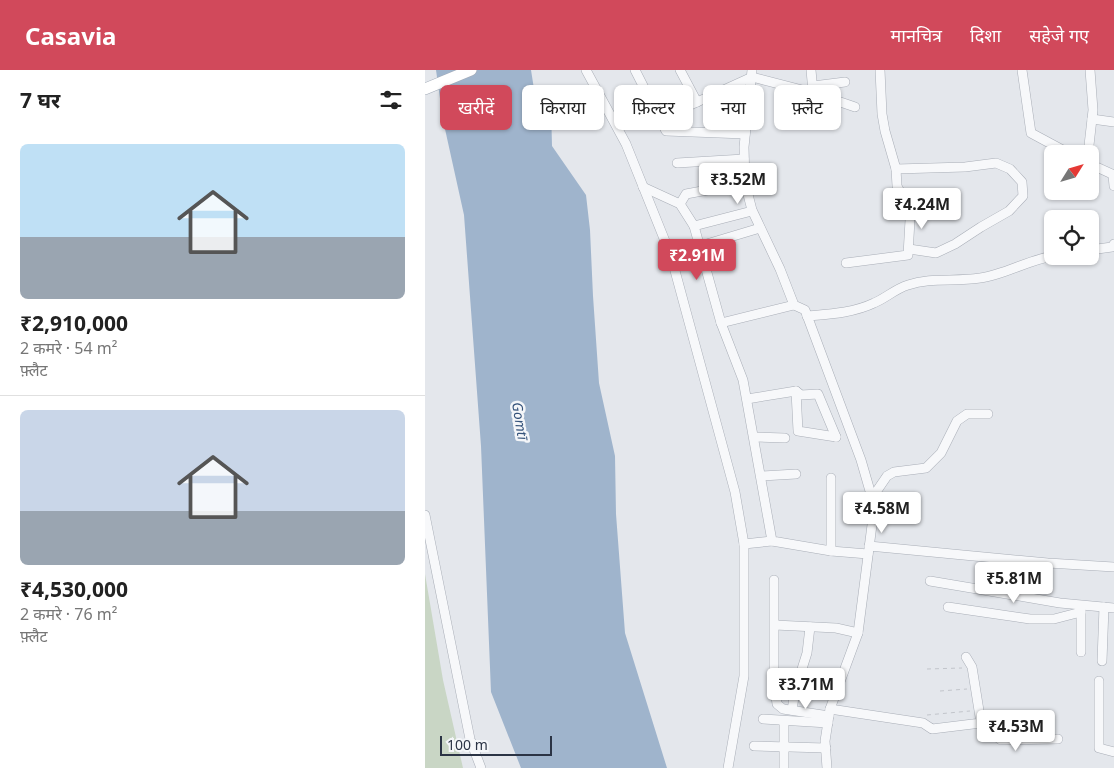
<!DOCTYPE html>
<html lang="hi">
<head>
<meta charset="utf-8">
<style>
	:root { --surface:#fff; --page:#f2f2f2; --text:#222; --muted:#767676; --line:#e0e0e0; --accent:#d1495b }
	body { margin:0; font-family:"Noto Sans","Noto Sans Devanagari",sans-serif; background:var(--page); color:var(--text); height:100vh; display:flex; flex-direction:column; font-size:19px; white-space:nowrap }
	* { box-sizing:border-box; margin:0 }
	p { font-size:16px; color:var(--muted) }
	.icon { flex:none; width:28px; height:28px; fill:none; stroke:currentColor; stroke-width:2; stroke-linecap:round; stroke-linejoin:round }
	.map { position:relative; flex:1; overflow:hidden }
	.side { display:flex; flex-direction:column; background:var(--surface); width:425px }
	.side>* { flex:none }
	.guide { position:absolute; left:15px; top:15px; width:475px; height:45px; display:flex; gap:10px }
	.needle { width:32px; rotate:53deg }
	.fabs { position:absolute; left:619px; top:75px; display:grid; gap:10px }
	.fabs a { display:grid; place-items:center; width:55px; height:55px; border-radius:8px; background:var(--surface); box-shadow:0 1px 4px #0004; font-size:25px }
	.scale { position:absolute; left:15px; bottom:12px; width:112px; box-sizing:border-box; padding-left:5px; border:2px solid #2b3445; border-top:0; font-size:14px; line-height:18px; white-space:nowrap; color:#2b3445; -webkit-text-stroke:4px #f4f6f9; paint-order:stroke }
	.price { position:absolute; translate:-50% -42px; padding:0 11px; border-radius:5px; background:#fff; color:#222; font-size:16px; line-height:32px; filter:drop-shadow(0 1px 2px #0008) }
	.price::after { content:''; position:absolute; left:50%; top:30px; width:15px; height:11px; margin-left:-8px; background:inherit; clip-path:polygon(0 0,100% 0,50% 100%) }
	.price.active { background:var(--accent); color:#fff }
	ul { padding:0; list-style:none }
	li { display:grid; align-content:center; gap:10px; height:265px; padding:0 20px }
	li+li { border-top:1px solid var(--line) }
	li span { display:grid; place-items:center; height:155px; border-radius:8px; color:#555 }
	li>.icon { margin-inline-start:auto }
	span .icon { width:90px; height:90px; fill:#fffc; stroke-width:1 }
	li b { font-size:21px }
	h2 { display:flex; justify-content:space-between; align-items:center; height:60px; padding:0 20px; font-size:21px }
	.tag { padding:0 18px; border-radius:8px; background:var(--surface); box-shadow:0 1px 4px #0004; font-size:18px; line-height:45px }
	.tag.active { background:var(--accent); color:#fff }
	header { display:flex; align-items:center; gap:30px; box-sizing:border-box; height:70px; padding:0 25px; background:var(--accent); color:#fff }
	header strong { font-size:24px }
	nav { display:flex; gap:28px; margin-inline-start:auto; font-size:18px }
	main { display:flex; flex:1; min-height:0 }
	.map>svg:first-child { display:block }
</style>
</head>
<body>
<header>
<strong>Casavia</strong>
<nav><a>मानचित्र</a><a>दिशा</a><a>सहेजे गए</a></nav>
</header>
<main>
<section class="side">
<h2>7 घर<svg class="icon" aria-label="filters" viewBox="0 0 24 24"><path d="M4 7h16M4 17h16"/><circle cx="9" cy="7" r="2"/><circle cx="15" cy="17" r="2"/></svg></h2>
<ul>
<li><span style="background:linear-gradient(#bfe0f5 60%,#9aa5b1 0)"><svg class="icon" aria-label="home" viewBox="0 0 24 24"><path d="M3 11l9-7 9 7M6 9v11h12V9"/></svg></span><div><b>₹2,910,000</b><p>2 कमरे · 54 m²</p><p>फ़्लैट</p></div></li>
<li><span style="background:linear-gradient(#c9d6e8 65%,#9aa5b1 0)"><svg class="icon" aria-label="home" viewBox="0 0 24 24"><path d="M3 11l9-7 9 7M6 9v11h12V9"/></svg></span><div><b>₹4,530,000</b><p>2 कमरे · 76 m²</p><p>फ़्लैट</p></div></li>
</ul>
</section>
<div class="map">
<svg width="689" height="698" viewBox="0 0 689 698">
	<rect width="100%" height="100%" fill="#e4e7ec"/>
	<path fill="#c9d6c5" d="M0,504L18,610L38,698H0Z"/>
	<path fill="#9fb4cc" d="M11,0H106L109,19L126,37L127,76L161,125L165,160L168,226L174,313L190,386L191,444L200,563L242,698H96L66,622L56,376L39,145L18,50Z"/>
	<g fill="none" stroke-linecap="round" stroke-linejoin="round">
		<g stroke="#a9aeb7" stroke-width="10">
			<g id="minor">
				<path d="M161,0L201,74L246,186L310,422L319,474L347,471"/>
				<path d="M210,0L241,61L320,64"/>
				<path d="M255,0L272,32"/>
				<path d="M327,0L319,77L320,113L327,140L355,199L369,235L380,240L436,390L447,428V455L433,563L405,639L400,671L402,698"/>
				<path d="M386,0L388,22"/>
				<path d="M597,0L606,63L645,84"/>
				<path d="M388,16L420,12"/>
				<path d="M667,49L689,52"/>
				<path d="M238,56L248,43L327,7L389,23L430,37"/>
				<path d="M663,84L668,40L665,0"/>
				<path d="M252,93L319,89"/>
				<path d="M665,94L689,105"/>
				<path d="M471,99L540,97L571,93L585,99L597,112L598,126L584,141L556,157L530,174L511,183L484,179"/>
				<path d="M688,105L689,116"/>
				<path d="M218,117L255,134L269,156L296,253L318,310L347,471L406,481L443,484"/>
				<path d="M255,134L261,124L320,113"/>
				<path d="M269,156L327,141"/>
				<path d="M275,176L335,158"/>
				<path d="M665,180L687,177L689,174"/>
				<path d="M421,193L483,185L485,150L481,133L472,116L471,99L460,61L457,44L455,0"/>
				<path d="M382,246C405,244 428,243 449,233C461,228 470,219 483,215C506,207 530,212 555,208C579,205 603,190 628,186"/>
				<path d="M296,253L369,235"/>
				<path d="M371,321L373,361L411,367"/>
				<path d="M322,329L371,321L376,325L393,324L411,367"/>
				<path d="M329,367L360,368"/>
				<path d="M336,406L371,404"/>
				<path d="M406,408V481"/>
				<path d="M447,428L462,406L469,402L501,398L516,383L532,351L542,344H563"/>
				<path d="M0,445L45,669L56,698"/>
				<path d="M444,476L623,493L689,497"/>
				<path d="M349,510V612L352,634L358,639L404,646"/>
				<path d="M505,511L635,533L689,538"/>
				<path d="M523,537L605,549H629L656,542"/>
				<path d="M656,538V582"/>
				<path d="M350,555L411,558L433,563"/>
				<path d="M677,591L679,537"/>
				<path d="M674,611V678L689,682"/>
				<path d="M405,639L498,653L507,659L556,653L547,597L541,587"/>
				<path d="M367,640L370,621L382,583L385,557"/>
				<path d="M338,649L403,653"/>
				<path d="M359,651V698"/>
				<path d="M556,653L562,655L569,665L576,670L633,669"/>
				<path d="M329,676L401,678"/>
				<path d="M303,698L319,606V474"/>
			</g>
		</g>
		<g stroke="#a3abb8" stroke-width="12">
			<path id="major" d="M0,19L46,0"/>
		</g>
		<g stroke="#c2c5cb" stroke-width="1" stroke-dasharray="4 4" stroke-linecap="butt">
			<path d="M502,599L537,598"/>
			<path d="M515,621L542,619"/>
			<path d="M502,645L545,641"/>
		</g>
		<use href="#minor" stroke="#f7f8fa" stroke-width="9"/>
		<use href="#major" stroke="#fff" stroke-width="11"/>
	</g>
	<g text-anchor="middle" stroke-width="5" stroke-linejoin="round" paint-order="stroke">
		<g font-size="14" font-style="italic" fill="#34527a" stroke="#f4f6f9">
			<text transform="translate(95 351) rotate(81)" y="5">Gomtī</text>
		</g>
	</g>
</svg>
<div class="fabs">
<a><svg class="needle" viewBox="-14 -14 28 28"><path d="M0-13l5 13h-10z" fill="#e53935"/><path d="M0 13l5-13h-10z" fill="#767676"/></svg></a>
<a><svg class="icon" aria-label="locate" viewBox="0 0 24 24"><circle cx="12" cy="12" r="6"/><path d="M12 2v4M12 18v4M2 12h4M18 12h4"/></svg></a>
</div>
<div class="scale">100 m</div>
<b class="price" style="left:313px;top:135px">₹3.52M</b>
<b class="price" style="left:497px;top:160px">₹4.24M</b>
<b class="price active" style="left:272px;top:211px">₹2.91M</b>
<b class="price" style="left:457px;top:464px">₹4.58M</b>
<b class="price" style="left:589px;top:534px">₹5.81M</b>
<b class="price" style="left:381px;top:640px">₹3.71M</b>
<b class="price" style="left:591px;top:682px">₹4.53M</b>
<div class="guide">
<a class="tag active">खरीदें</a>
<a class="tag">किराया</a>
<a class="tag">फ़िल्टर</a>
<a class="tag">नया</a>
<a class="tag">फ़्लैट</a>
</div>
</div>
</main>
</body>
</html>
